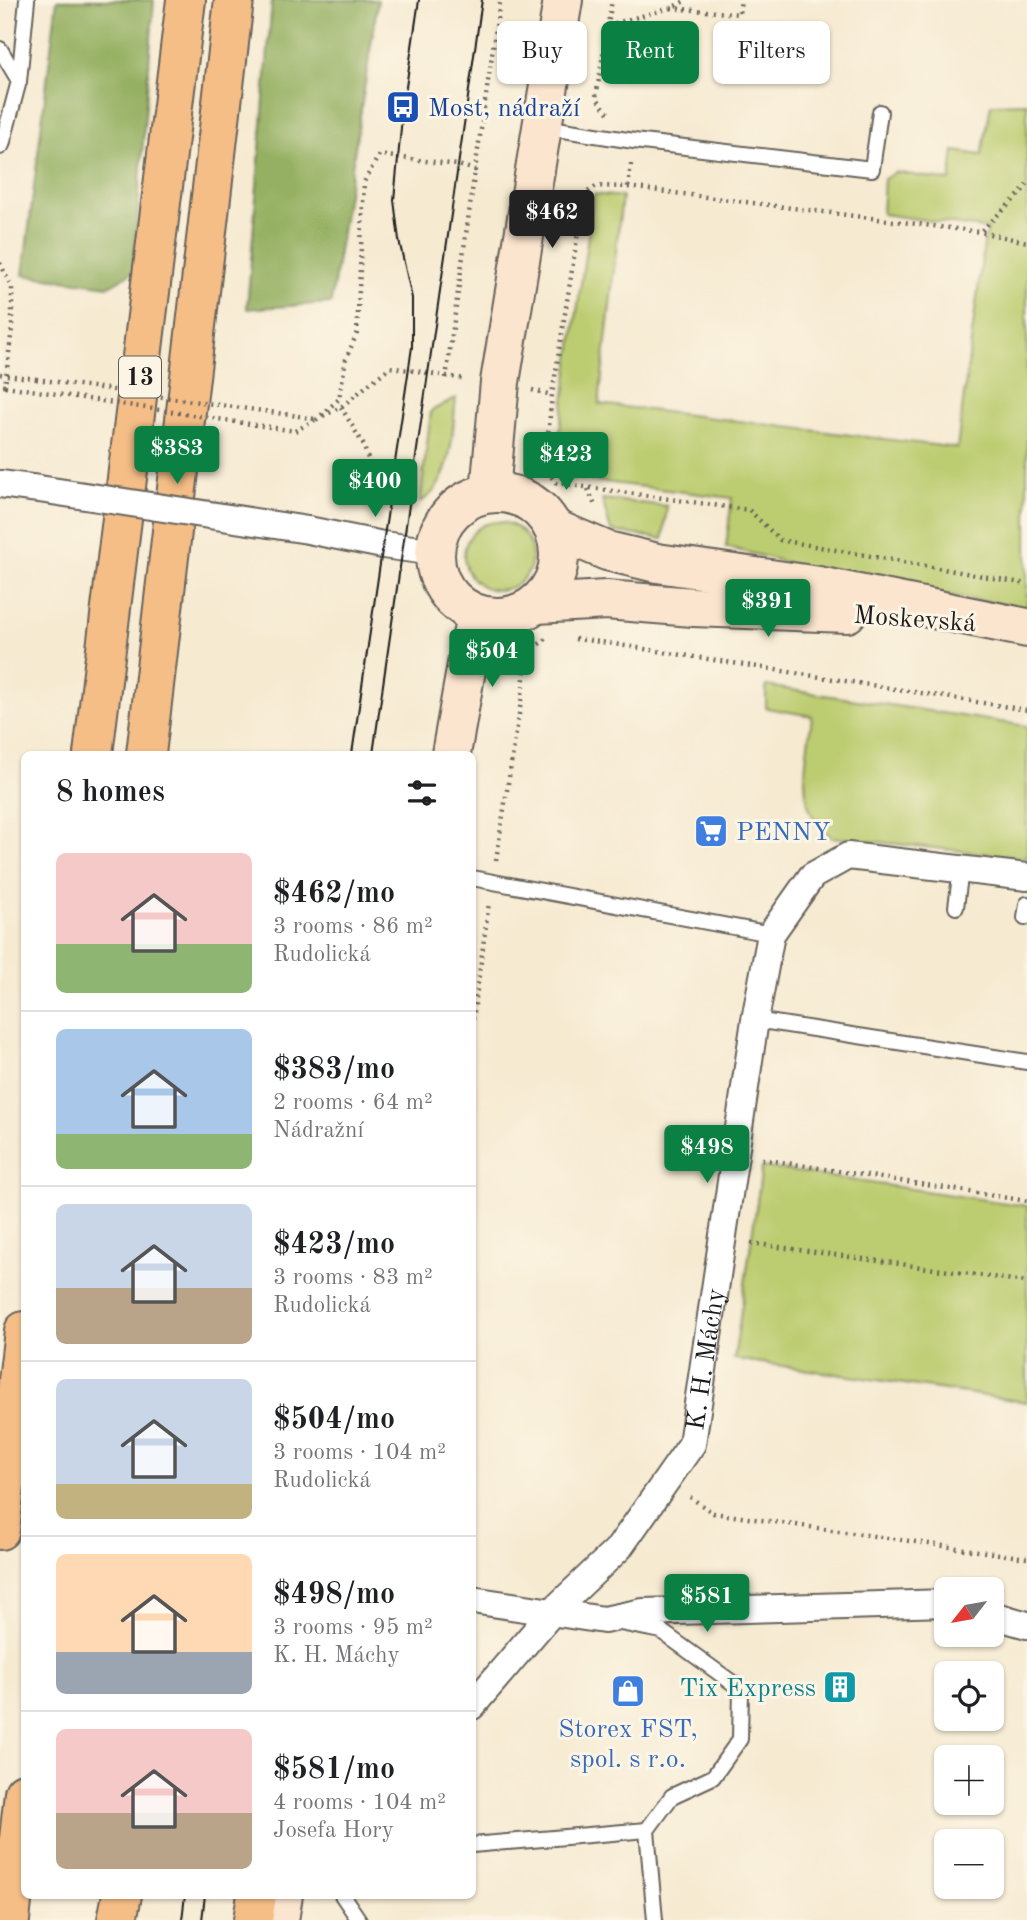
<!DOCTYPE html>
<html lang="en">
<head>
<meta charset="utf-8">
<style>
	:root { --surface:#fff; --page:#f6f6f6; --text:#202124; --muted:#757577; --line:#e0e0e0; --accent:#0b8043 }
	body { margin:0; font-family:"Old Standard TT",serif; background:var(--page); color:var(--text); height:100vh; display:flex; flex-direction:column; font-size:26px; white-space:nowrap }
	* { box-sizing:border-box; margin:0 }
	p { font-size:23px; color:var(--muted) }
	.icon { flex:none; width:38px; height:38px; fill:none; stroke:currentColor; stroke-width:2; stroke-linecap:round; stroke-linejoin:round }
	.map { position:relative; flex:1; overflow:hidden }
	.drawer { position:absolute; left:21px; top:751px; width:455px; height:1148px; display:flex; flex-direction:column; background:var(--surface); border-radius:10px; box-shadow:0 2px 5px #0004 }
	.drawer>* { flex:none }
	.hud { position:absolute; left:497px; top:21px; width:424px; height:63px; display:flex; gap:14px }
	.needle { width:46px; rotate:239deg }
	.fabs { position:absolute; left:934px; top:1577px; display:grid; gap:14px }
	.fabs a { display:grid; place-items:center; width:70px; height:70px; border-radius:10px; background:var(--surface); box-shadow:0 2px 5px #0004; font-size:35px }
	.price { position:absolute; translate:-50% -60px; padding:0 16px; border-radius:7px; background:var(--accent); color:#fff; font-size:23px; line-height:46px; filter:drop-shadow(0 2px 4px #0008) }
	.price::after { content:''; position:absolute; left:50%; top:42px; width:21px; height:16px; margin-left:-10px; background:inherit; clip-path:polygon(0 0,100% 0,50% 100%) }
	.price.selected { background:#222; color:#fff }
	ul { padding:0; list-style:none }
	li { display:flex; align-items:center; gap:21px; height:175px; padding:0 35px }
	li+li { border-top:2px solid var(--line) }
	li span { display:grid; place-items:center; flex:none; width:196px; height:140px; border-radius:10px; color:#555 }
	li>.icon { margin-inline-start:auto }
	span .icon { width:84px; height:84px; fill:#fffc; stroke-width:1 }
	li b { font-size:30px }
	h2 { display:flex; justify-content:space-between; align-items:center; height:84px; padding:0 35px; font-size:30px }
	.chip { padding:0 24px; border-radius:10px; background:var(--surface); box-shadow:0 2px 5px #0004; font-size:24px; line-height:63px }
	.chip.selected { background:var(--accent); color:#fff }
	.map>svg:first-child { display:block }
</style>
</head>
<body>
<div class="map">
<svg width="1027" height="1920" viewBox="0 0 1027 1920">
	<rect width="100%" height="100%" fill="#fcf5e5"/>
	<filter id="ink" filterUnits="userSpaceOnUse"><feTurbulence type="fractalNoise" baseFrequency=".0143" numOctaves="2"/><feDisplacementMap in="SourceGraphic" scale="14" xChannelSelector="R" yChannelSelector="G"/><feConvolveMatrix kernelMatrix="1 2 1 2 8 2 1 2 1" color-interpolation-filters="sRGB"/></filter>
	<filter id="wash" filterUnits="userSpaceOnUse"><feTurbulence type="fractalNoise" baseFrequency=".00686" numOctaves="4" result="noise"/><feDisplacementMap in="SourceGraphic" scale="28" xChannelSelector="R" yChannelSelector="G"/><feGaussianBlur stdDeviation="1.57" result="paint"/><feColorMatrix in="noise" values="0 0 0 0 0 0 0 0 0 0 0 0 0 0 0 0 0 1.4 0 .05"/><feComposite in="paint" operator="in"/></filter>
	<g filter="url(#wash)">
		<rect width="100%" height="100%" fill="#f6ead1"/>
		<g fill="#bccc6f" stroke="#6c7446" stroke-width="2">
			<path d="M1027,103V608L871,584L726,547L732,498L564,477L558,467L557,449L594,194L622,197L599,404L957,448L984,244L988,229L882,214L884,179L896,172L950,181L954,151L982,155L991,104Z"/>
			<path d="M456,398C452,431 454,484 420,502L431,411Z"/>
			<path d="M602,499L667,506L663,539L611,531Z"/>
			<circle cx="498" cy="556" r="34"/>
			<path d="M766,686L1027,726V858L831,837C826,832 818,827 815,821C797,790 808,749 812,716L766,708Z"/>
			<path d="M762,1167L1027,1206V1402L734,1359Z"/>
		</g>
		<g fill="#95b062" stroke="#58663f" stroke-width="2">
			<path d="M57,0H154L133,272L109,286L23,275Z"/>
			<path d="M272,0H378L331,303L247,309Z"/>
		</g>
	</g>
	<g filter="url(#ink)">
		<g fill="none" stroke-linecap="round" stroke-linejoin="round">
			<g stroke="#68645b" stroke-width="18">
				<g id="lane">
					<path d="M0,49L19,81"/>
					<path d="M544,127L634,141L872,169L880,112"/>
					<path d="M0,147L2,145L19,81L27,0"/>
					<path d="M472,878L771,934"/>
					<path d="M956,907L961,869"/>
					<path d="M1025,918L1027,904"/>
					<path d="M755,1020L1027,1062"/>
					<path d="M620,1623L661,1631L741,1689L740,1739L713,1777L672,1796L647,1830L655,1920"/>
					<path d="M472,1845L647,1830"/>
					<path d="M342,1895L359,1920"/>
				</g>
			</g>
			<g stroke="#68645b" stroke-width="30">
				<g id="street">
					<path d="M0,484L39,489"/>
					<path d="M308,530L383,545L435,552"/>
					<path d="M472,1600L604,1620L643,1612L947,1603"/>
					<path d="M992,1615L1027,1625"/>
					<path id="s1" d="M472,1706L553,1611L619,1548L692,1444L755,1020L771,934L812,876L848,856L1027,877"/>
				</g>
			</g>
			<g stroke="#68645b" stroke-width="42">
				<g id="secondary">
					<path d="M490,492L500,382L563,0"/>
					<circle cx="497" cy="555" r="62"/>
					<path d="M555,529L607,551L657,563L819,586L1027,628"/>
					<path d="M537,604L606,600L693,607L847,613"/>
					<path d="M451,754L476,614"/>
					<path d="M279,1920L283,1895"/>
				</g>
			</g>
			<g stroke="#68645b" stroke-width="42">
				<g id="highway">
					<path d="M93,754L186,0"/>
					<path d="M146,754L234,0"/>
					<path d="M0,1530L24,1331"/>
					<path d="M10,1920L24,1793"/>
					<path d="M117,1920L122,1895"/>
					<path d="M253,1920L257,1895"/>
				</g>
			</g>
			<g stroke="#68645b" stroke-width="4.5" stroke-dasharray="2 5" stroke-linecap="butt">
				<path d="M671,8L739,14L741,0"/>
				<path d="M608,25L671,8L687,0"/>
				<path d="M608,113L596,97L612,0"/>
				<path d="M631,164L628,187L596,186L584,195L552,395L545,468L556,483L749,510L780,540L1027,584"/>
				<path d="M1027,184L1021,193L980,232L1027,242"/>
				<path d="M628,187L980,232"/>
				<path d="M0,263L12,288V328L5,386H0"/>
				<path d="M0,374L36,379"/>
				<path d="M446,378L475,170"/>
				<path d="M532,390L552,395"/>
				<path d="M341,407L363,444L376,482L373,514"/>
				<path d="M298,416L315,419"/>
				<path d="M323,416L341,407L390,367L465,379"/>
				<path d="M316,420L339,399L346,359L357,333L364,182L379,155L458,165L475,170L500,0"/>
				<path d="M295,431L315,420"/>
				<path d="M588,489L596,508"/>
				<path d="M575,639L601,642L1027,710"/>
				<path d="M496,860L522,695L527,653L546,639"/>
				<path d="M472,1026L489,903"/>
				<path d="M762,1159L1027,1201"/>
				<path d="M751,1243L1027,1282"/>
				<path d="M690,1497L713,1513L1027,1558"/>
			</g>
			<use href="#lane" stroke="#fff" stroke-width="14"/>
			<use href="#street" stroke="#fff" stroke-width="26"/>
			<use href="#secondary" stroke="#fbe5cf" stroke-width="38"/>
			<use href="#highway" stroke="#f6be87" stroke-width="38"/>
			<g stroke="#1c1c1c" stroke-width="2">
				<path d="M352,754L412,347V298L399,240L394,200L403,107L419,0"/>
				<path d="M373,754L482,0"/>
				<path d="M182,1920L185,1895"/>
				<path d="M202,1920L205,1895"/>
			</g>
			<g stroke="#68645b" stroke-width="30" stroke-linecap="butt">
				<path id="street-bridge" d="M39,489L308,530"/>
			</g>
			<g stroke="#68645b" stroke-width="4.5" stroke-dasharray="2 5" stroke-linecap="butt">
				<path d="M36,379L298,416"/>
				<path d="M5,386L295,431"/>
			</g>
			<use href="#street-bridge" stroke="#fff" stroke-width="26"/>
		</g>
	</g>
	<defs>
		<g id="bus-square" transform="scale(1.75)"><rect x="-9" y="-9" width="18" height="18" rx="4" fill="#1a4fb4" stroke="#fcf5e5"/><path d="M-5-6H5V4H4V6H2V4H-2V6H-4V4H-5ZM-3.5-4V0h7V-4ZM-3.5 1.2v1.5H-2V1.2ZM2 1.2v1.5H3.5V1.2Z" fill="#fff"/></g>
		<g id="supermarket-square" transform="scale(1.75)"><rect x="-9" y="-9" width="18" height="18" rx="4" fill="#3f7fe0" stroke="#fcf5e5"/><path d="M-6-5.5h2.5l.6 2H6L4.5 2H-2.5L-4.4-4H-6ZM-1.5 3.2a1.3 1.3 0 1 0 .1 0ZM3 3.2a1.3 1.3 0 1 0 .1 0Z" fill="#fff"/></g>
		<g id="building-square" transform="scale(1.75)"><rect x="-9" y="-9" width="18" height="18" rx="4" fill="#0f9aa8" stroke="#fcf5e5"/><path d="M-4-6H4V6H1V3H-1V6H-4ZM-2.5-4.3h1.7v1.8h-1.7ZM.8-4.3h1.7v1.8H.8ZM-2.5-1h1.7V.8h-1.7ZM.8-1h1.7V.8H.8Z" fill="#fff"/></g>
		<g id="shop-square" transform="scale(1.75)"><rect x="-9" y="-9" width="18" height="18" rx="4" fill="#3f7fe0" stroke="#fcf5e5"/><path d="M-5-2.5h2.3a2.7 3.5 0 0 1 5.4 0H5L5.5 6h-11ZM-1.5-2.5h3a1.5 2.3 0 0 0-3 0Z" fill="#fff"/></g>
	</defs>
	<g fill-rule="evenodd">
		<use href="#bus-square" x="403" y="107"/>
		<use href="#supermarket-square" x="711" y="831"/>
		<use href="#building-square" x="840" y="1687"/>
		<use href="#shop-square" x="628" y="1691"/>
	</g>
	<g text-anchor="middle" stroke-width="6" stroke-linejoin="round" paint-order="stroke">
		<rect fill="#fcf5e5" stroke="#5f5d58" stroke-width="2" x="119" y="356.5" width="42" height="41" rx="5"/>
		<g font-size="24" font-weight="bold" fill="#1c1c1c">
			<text x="140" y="385">13</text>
		</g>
		<g font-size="26" fill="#164399" stroke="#fcf5e5" text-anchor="start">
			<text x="428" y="116">Most, nádraží</text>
		</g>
		<g font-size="26" fill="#1c1c1c" stroke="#fcf5e5">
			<text transform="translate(915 618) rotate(4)" y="9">Moskevská</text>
			<text dy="9" stroke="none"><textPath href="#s1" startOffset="429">K. H. Máchy</textPath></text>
		</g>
		<g font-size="26" fill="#366cbe" stroke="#fcf5e5" text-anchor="start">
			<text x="736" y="840">PENNY</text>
			<text x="628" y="1737" text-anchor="middle">Storex FST,<tspan x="628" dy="30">spol. s r.o.</tspan></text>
		</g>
		<g font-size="26" fill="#0d838f" stroke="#fcf5e5" text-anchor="end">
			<text x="816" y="1696">Tix Express</text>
		</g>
	</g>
</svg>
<div class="fabs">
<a><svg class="needle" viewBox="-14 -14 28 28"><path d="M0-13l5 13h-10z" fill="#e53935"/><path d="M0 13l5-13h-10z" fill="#757577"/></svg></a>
<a><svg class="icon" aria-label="locate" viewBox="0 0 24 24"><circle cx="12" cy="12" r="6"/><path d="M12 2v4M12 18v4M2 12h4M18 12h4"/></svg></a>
<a>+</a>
<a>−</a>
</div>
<b class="price selected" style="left:552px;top:250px">$462</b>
<b class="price" style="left:177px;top:486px">$383</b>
<b class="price" style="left:566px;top:492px">$423</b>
<b class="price" style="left:375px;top:519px">$400</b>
<b class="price" style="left:768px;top:639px">$391</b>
<b class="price" style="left:492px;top:689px">$504</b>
<b class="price" style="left:707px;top:1185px">$498</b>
<b class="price" style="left:707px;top:1634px">$581</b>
<div class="hud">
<a class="chip">Buy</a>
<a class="chip selected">Rent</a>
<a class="chip">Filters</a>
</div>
<section class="drawer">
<h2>8 homes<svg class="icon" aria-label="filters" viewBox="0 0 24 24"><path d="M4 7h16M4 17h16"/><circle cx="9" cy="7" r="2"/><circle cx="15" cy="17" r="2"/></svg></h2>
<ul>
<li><span style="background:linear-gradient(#f6c9c9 65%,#8fb573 0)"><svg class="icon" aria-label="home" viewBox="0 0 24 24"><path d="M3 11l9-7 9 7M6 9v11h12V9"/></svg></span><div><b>$462/mo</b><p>3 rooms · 86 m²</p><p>Rudolická</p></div></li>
<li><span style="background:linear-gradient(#a9c7e8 75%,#8fb573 0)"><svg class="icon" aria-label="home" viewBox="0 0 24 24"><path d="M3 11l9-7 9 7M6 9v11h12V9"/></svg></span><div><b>$383/mo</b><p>2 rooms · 64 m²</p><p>Nádražní</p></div></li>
<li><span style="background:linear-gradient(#c9d6e8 60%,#b9a48a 0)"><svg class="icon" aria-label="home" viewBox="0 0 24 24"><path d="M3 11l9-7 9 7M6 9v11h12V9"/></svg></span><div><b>$423/mo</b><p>3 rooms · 83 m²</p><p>Rudolická</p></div></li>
<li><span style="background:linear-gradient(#c9d6e8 75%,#c2b280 0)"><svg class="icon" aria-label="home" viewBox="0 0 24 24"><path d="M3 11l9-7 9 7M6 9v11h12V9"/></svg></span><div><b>$504/mo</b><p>3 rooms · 104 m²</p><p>Rudolická</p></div></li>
<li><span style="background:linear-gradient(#ffd9b3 70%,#9aa5b1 0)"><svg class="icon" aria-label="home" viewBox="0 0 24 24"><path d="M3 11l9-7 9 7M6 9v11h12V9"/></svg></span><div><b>$498/mo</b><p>3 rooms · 95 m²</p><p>K. H. Máchy</p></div></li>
<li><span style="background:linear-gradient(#f6c9c9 60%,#b9a48a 0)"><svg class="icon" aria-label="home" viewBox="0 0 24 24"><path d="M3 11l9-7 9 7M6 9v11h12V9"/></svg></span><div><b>$581/mo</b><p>4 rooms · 104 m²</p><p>Josefa Hory</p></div></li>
</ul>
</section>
</div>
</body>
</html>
